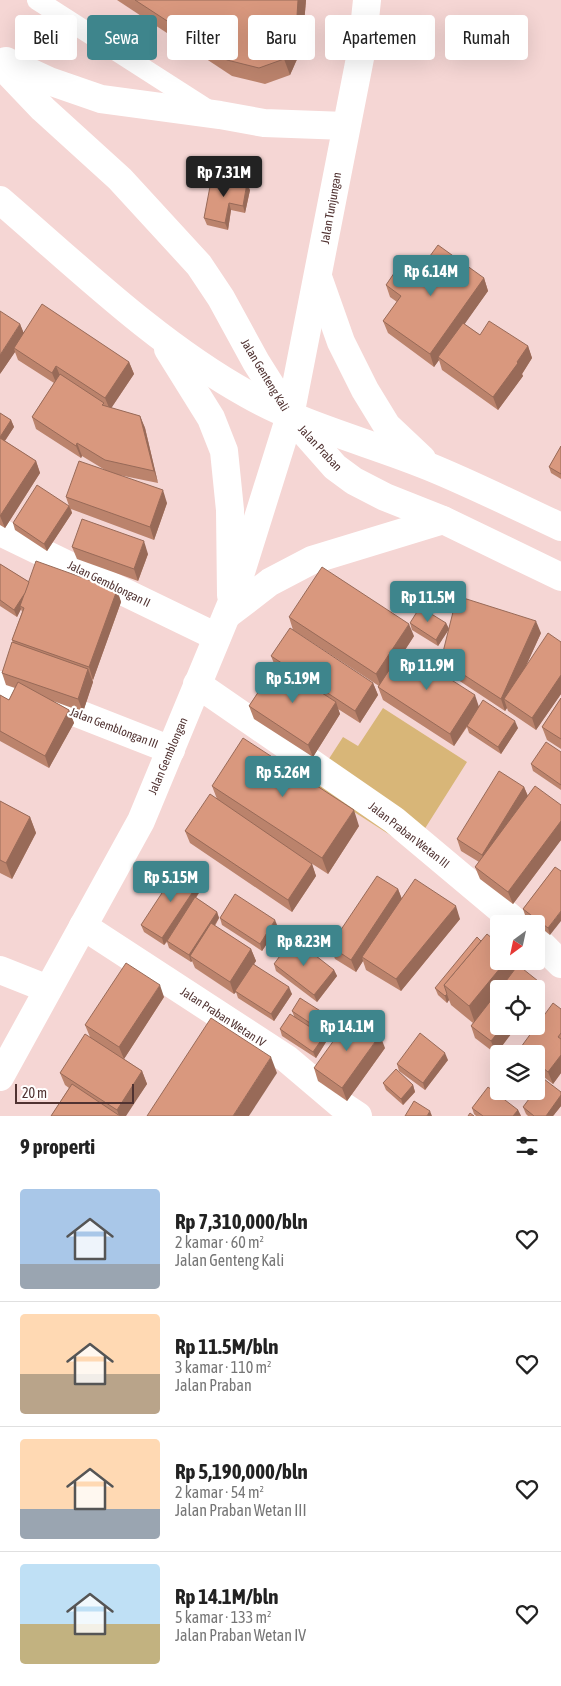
<!DOCTYPE html>
<html lang="id">
<head>
<meta charset="utf-8">
<style>
	:root { --surface:#fff; --page:#f6f6f6; --text:#222; --muted:#767676; --line:#e0e0e0; --accent:#3e858c }
	body { margin:0; font-family:"Asap Condensed",sans-serif; background:var(--page); color:var(--text); height:100vh; display:flex; flex-direction:column; font-size:19px; white-space:nowrap }
	* { box-sizing:border-box; margin:0 }
	p { font-size:16px; color:var(--muted) }
	.icon { flex:none; width:28px; height:28px; fill:none; stroke:currentColor; stroke-width:2; stroke-linecap:round; stroke-linejoin:round }
	.map { position:relative; height:1116px; overflow:hidden }
	.sheet { display:flex; flex-direction:column; background:var(--surface); flex:1 }
	.sheet>* { flex:none }
	.banner { position:absolute; left:15px; top:15px; width:531px; height:45px; display:flex; gap:10px }
	.needle { width:32px; rotate:213deg }
	.controls { position:absolute; left:490px; top:915px; display:grid; gap:10px }
	.controls a { display:grid; place-items:center; width:55px; height:55px; border-radius:5px; background:var(--surface); box-shadow:0 5px 20px #0002; font-size:25px }
	.scale { position:absolute; left:15px; bottom:12px; width:119px; box-sizing:border-box; padding-left:5px; border:2px solid #503231; border-top:0; font-size:14px; line-height:18px; white-space:nowrap; color:#503231; -webkit-text-stroke:4px #fff; paint-order:stroke }
	.price { position:absolute; translate:-50% -42px; padding:0 11px; border-radius:5px; background:var(--accent); color:#fff; font-size:16px; line-height:32px; filter:drop-shadow(0 1px 2px #0008) }
	.price::after { content:''; position:absolute; left:50%; top:30px; width:15px; height:11px; margin-left:-8px; background:inherit; clip-path:polygon(0 0,100% 0,50% 100%) }
	.price.on { background:#222; color:#fff }
	ul { padding:0; list-style:none }
	li { display:flex; align-items:center; gap:15px; height:125px; padding:0 20px }
	li+li { border-top:1px solid var(--line) }
	li span { display:grid; place-items:center; flex:none; width:140px; height:100px; border-radius:5px; color:#555 }
	li>.icon { margin-inline-start:auto }
	span .icon { width:60px; height:60px; fill:#fffc; stroke-width:1 }
	li b { font-size:21px }
	h2 { display:flex; justify-content:space-between; align-items:center; height:60px; padding:0 20px; font-size:21px }
	.pill { padding:0 18px; border-radius:5px; background:var(--surface); box-shadow:0 5px 20px #0002; font-size:18px; line-height:45px }
	.pill.on { background:var(--accent); color:#fff }
	.map>svg:first-child { display:block }
</style>
</head>
<body>
<div class="map">
<svg width="561" height="1116" viewBox="0 0 561 1116">
	<rect width="100%" height="100%" fill="#f5d6d4"/>
	<path fill="#d8b678" d="M383,708L467,762L412,849L312,785L343,737L358,746Z"/>
	<g fill="none" stroke-linecap="round" stroke-linejoin="round">
		<path stroke="#fff" stroke-width="20" d="M37,0L210,111"/>
		<g stroke="#fff" stroke-width="28">
			<path d="M0,532L217,637"/>
			<path d="M197,684L394,820L518,924"/>
			<path d="M0,685L18,690L171,750"/>
			<path d="M83,926L287,1059L340,1104L358,1116"/>
			<path d="M536,939L561,964"/>
			<path d="M0,970L48,989"/>
		</g>
		<g stroke="#fff" stroke-width="28">
			<path d="M6,61L49,81L101,99L220,115L264,123L346,126"/>
			<path d="M0,64L43,109L120,179L199,265L221,298L256,362L290,416L335,467L354,481L385,497L443,520L561,577"/>
			<path d="M0,200C78,267 157,344 247,394C305,427 369,442 430,467C474,485 518,507 561,527"/>
			<path d="M318,277L341,342L365,390L387,426L422,459"/>
			<path d="M168,349L211,418L224,451L230,510L231,595"/>
			<path d="M227,615L270,582L312,560L443,520"/>
		</g>
		<path stroke="#fff" stroke-width="28" d="M0,1077L141,821L231,604L290,416L362,48L367,0"/>
	</g>
	<g fill="#bb836c">
		<path d="M117,0H306L302,48L290,75L265,84L232,76Z"/>
		<path d="M250,190L245,213L231,210L228,230L207,225L204,218Z"/>
		<path d="M419,271L484,278L488,291L464,324L480,335L528,346L532,358L522,374L523,376L498,410L442,370L439,360L434,367L388,333L383,321L397,302L390,297L386,285Z"/>
		<path d="M20,324L23,332L129,362L134,374L111,408L140,416L145,428L158,483L119,475L167,503L154,540L71,509L72,513L47,551L15,530L13,523L69,506L66,497L105,470L82,456L81,458L36,429L32,417L54,383L18,360L15,352L0,374Z"/>
		<path d="M0,413L11,420L14,427L5,441L36,461L40,473L5,528L0,525Z"/>
		<path d="M561,446V479L551,473L549,467Z"/>
		<path d="M72,547L148,554L138,581L77,559Z"/>
		<path d="M0,564L29,582L117,590L121,602L93,680L92,679L93,682L83,712L53,701L69,710L74,723L49,768L0,741V695L9,700L15,688L6,685L2,673L13,643L12,640L22,612L21,609L17,617L0,606Z"/>
		<path d="M289,617L414,636L405,650L479,707L518,728L501,754L469,733L467,727L454,746L383,700L378,687L379,686L293,630Z"/>
		<path d="M410,623H446L449,629L438,646L412,630Z"/>
		<path d="M541,633L526,666L561,642V694L536,730L508,711L507,708L505,711L446,672L441,660Z"/>
		<path d="M271,656L373,683L378,695L360,723L338,709L340,714L313,757L254,719L249,706L275,666Z"/>
		<path d="M561,698V749L547,740L542,727Z"/>
		<path d="M561,752V790L533,771L531,764Z"/>
		<path d="M212,786L359,826L328,874L286,847L312,864L316,876L292,912L190,843L185,831L217,799Z"/>
		<path d="M524,787L528,796L561,805V840L513,904L480,879L475,867L479,862L461,851L457,839Z"/>
		<path d="M0,801L30,817L36,833L12,879L0,873Z"/>
		<path d="M555,867L550,935L525,915L523,909Z"/>
		<path d="M202,888L196,898L217,912L219,918L215,926L251,949L256,961L254,964L292,994L274,1021L238,998L236,992L234,994L195,968L192,961L191,962L169,948L167,942L164,945L144,932L141,925Z"/>
		<path d="M398,889L402,899L460,919L401,991L366,970L363,961L356,972L335,959L330,946Z"/>
		<path d="M220,918L278,927L262,951L222,925Z"/>
		<path d="M499,961H514L516,968L543,993L536,1002V989L499,1026H517L496,1054L475,1038L471,1026L473,1023L451,1005L449,1000L447,1003L438,995L435,988Z"/>
		<path d="M274,964L334,970L337,976L317,1002L276,971Z"/>
		<path d="M164,997L124,1059L142,1071L147,1084L125,1116H51L69,1088L65,1085L60,1073L90,1037L85,1025Z"/>
		<path d="M561,1009V1073L553,1084L536,1071V1054H523L521,1047Z"/>
		<path d="M292,1011L333,1019L336,1026L327,1039L324,1037L326,1042L316,1058L282,1036L280,1029L294,1016Z"/>
		<path d="M385,1048L347,1101L318,1081L314,1068Z"/>
		<path d="M448,1060L425,1090L399,1071L397,1064Z"/>
		<path d="M383,1083L413,1085L415,1092L403,1105L386,1090Z"/>
		<path d="M561,1092V1106L553,1116H528L526,1114L523,1107Z"/>
		<path d="M472,1108L518,1110L521,1116H476L474,1114Z"/>
	</g>
	<g fill="#986a58">
		<path d="M298,0H306L302,48L290,75L284,59Z"/>
		<path d="M247,183L250,190L245,213L243,206Z"/>
		<path d="M229,203L231,210L228,230L225,223Z"/>
		<path d="M484,278L488,291L440,359L438,357L439,360L434,367L430,354Z"/>
		<path d="M20,324L25,336L14,348L15,352L0,374V355Z"/>
		<path d="M528,346L532,358L522,374L523,376L498,410L493,397Z"/>
		<path d="M129,362L134,374L110,410L105,398Z"/>
		<path d="M56,366L61,378L57,385L52,373Z"/>
		<path d="M140,416L145,428L158,483L154,471Z"/>
		<path d="M11,420L14,427L2,445L0,437Z"/>
		<path d="M77,443L82,456L81,458L76,446Z"/>
		<path d="M36,461L40,473L5,528L0,516Z"/>
		<path d="M163,490L167,503L154,540L150,527Z"/>
		<path d="M69,506L72,513L47,551L44,544Z"/>
		<path d="M144,541L148,554L138,581L134,569Z"/>
		<path d="M31,584L20,606L21,609L17,617L14,610Z"/>
		<path d="M117,590L121,602L93,680L89,667Z"/>
		<path d="M536,621L541,633L509,703L504,699L507,708L505,711L501,699Z"/>
		<path d="M446,623L449,629L438,646L436,640Z"/>
		<path d="M409,624L414,636L381,687L376,674Z"/>
		<path d="M88,669L93,682L83,712L78,699Z"/>
		<path d="M561,675V694L536,730L532,718Z"/>
		<path d="M373,683L378,695L360,723L355,711Z"/>
		<path d="M475,695L479,707L454,746L450,734Z"/>
		<path d="M336,702L340,714L313,757L308,745Z"/>
		<path d="M69,710L74,723L49,768L45,756Z"/>
		<path d="M515,721L518,728L501,754L498,747Z"/>
		<path d="M524,787L529,799L487,867L482,855Z"/>
		<path d="M354,810L359,826L328,874L322,858Z"/>
		<path d="M30,817L36,833L12,879L6,863Z"/>
		<path d="M561,821V840L513,904L508,892Z"/>
		<path d="M312,864L316,876L292,912L288,900Z"/>
		<path d="M200,881L202,888L164,945L162,938Z"/>
		<path d="M398,889L403,902L362,957L363,961L356,972L351,960Z"/>
		<path d="M456,906L460,919L401,991L396,979Z"/>
		<path d="M561,911V921L550,935L548,928Z"/>
		<path d="M217,912L219,918L194,958L190,956L192,961L191,962L189,955Z"/>
		<path d="M275,920L278,927L262,951L260,944Z"/>
		<path d="M251,949L256,961L236,991H235L236,992L234,994L230,982Z"/>
		<path d="M506,961H514L519,975L507,989H499V999L476,1026L469,1006Z"/>
		<path d="M334,970L337,976L317,1002L314,995Z"/>
		<path d="M538,981L543,993L536,1002V989H532Z"/>
		<path d="M160,985L164,997L124,1059L119,1047Z"/>
		<path d="M289,987L292,994L274,1021L271,1014Z"/>
		<path d="M447,994L449,1000L447,1003L445,996Z"/>
		<path d="M333,1019L336,1026L327,1039L325,1033Z"/>
		<path d="M503,1026H517L496,1054L491,1041Z"/>
		<path d="M380,1035L385,1048L347,1101L342,1088Z"/>
		<path d="M324,1036L326,1042L316,1058L313,1052Z"/>
		<path d="M445,1053L448,1060L425,1090L423,1083Z"/>
		<path d="M561,1055V1073L553,1084L548,1072Z"/>
		<path d="M271,1057L277,1073L249,1116H233Z"/>
		<path d="M142,1071L147,1084L126,1116H119L117,1110Z"/>
		<path d="M413,1085L415,1092L403,1105L401,1099Z"/>
		<path d="M561,1095V1106L553,1116H546Z"/>
		<path d="M518,1110L521,1116H513Z"/>
		<path d="M430,1111L432,1116H427Z"/>
	</g>
	<g fill="#d9987e" stroke="#986a58">
		<path d="M135,0H298L296,32L284,59L259,68L227,60Z"/>
		<path d="M212,176L247,183L243,206L229,203L225,223L204,218Z"/>
		<path d="M438,245L484,278L430,354L383,321L401,296L386,285L403,260L419,271Z"/>
		<path d="M42,304L129,362L105,398L56,366L52,373L14,348Z"/>
		<path d="M0,311L20,324L0,355Z"/>
		<path d="M489,321L528,346L517,362L518,363L493,397L438,357L463,323L480,335Z"/>
		<path d="M60,374L104,403L102,405L140,416L154,471L105,460L77,443L76,446L32,417Z"/>
		<path d="M0,413L11,420L0,437Z"/>
		<path d="M0,438L36,461L0,516Z"/>
		<path d="M561,446V474L549,467Z"/>
		<path d="M79,461L163,490L150,527L66,497Z"/>
		<path d="M37,485L69,506L44,544L13,523Z"/>
		<path d="M82,519L144,541L134,569L72,547Z"/>
		<path d="M36,561L117,590L89,667L12,640L24,608L20,606Z"/>
		<path d="M0,564L29,582L25,593L14,610L0,600Z"/>
		<path d="M322,567L409,624L376,674L289,617Z"/>
		<path d="M457,596L536,621L501,699L441,660Z"/>
		<path d="M420,607L446,623L436,640L410,623Z"/>
		<path d="M290,628L373,683L355,711L271,656Z"/>
		<path d="M548,633L561,642V675L532,718L504,699Z"/>
		<path d="M12,642L88,669L78,699L2,673Z"/>
		<path d="M403,649L475,695L450,734L378,687Z"/>
		<path d="M277,664L336,702L308,745L249,706Z"/>
		<path d="M18,682L69,710L45,756L0,731V695L9,700Z"/>
		<path d="M561,698V739L542,727Z"/>
		<path d="M483,700L515,721L498,747L467,726Z"/>
		<path d="M243,738L354,810L322,858L212,786Z"/>
		<path d="M546,742L561,752V785L531,764Z"/>
		<path d="M499,771L524,787L482,855L457,839Z"/>
		<path d="M535,786L561,805V821L508,892L475,867Z"/>
		<path d="M210,794L312,864L288,900L185,831Z"/>
		<path d="M0,801L30,817L6,863L0,860Z"/>
		<path d="M179,867L200,881L162,938L141,925Z"/>
		<path d="M555,867L561,871V911L548,928L523,909Z"/>
		<path d="M377,876L398,889L351,960L330,946Z"/>
		<path d="M415,879L456,906L396,979L362,957Z"/>
		<path d="M235,894L275,920L260,944L220,918Z"/>
		<path d="M195,897L217,912L189,955L167,941Z"/>
		<path d="M211,923L251,949L230,982L190,956Z"/>
		<path d="M487,934L499,944V961H506L469,1006L444,985Z"/>
		<path d="M477,937L481,941L444,985L447,994L445,996L435,988Z"/>
		<path d="M293,938L334,970L314,995L274,964Z"/>
		<path d="M126,963L160,985L119,1047L85,1025Z"/>
		<path d="M253,964L289,987L271,1014L235,991Z"/>
		<path d="M518,965L538,981L532,989H500Z"/>
		<path d="M499,990V1026H503L491,1041L471,1026Z"/>
		<path d="M300,998L333,1019L325,1033L292,1011Z"/>
		<path d="M553,1003L561,1009V1033L558,1037L561,1039V1055L548,1072L536,1062V1054H529V1053L521,1047Z"/>
		<path d="M290,1014L324,1036L313,1052L280,1029Z"/>
		<path d="M352,1015L380,1035L342,1088L314,1068Z"/>
		<path d="M211,1018L271,1057L233,1116H147Z"/>
		<path d="M420,1033L445,1053L423,1083L397,1064Z"/>
		<path d="M85,1034L142,1071L117,1110L60,1073Z"/>
		<path d="M396,1069L413,1085L401,1099L383,1083Z"/>
		<path d="M544,1079L561,1092V1095L546,1116H534L523,1107L535,1091H536V1090Z"/>
		<path d="M72,1084L120,1116H51Z"/>
		<path d="M488,1087L518,1110L513,1116H483L472,1108Z"/>
		<path d="M414,1101L430,1111L427,1116H405Z"/>
		<path d="M470,1113L474,1116H468Z"/>
	</g>
	<g text-anchor="middle" stroke-width="4.5" stroke-linejoin="round" paint-order="stroke">
		<g font-size="12" fill="#503231" stroke="#fff">
			<text transform="translate(331 208) rotate(-80)" y="4">Jalan Tunjungan</text>
			<text transform="translate(265 375) rotate(59)" y="4">Jalan Genteng Kali</text>
			<text transform="translate(320 448) rotate(47)" y="4">Jalan Praban</text>
			<text transform="translate(109 584) rotate(26)" y="4">Jalan Gemblongan II</text>
			<text transform="translate(114 728) rotate(21)" y="4">Jalan Gemblongan III</text>
			<text transform="translate(168 756) rotate(-67)" y="4">Jalan Gemblongan</text>
			<text transform="translate(409 835) rotate(38)" y="4">Jalan Praban Wetan III</text>
			<text transform="translate(223 1017) rotate(33)" y="4">Jalan Praban Wetan IV</text>
		</g>
	</g>
</svg>
<div class="controls">
<a><svg class="needle" viewBox="-14 -14 28 28"><path d="M0-13l5 13h-10z" fill="#e53935"/><path d="M0 13l5-13h-10z" fill="#767676"/></svg></a>
<a><svg class="icon" aria-label="locate" viewBox="0 0 24 24"><circle cx="12" cy="12" r="6"/><path d="M12 2v4M12 18v4M2 12h4M18 12h4"/></svg></a>
<a><svg class="icon" aria-label="layers" viewBox="0 0 24 24"><path d="M12 4l9 5-9 5-9-5zM3 14l9 5 9-5"/></svg></a>
</div>
<div class="scale">20 m</div>
<b class="price on" style="left:224px;top:198px">Rp 7.31M</b>
<b class="price" style="left:431px;top:297px">Rp 6.14M</b>
<b class="price" style="left:428px;top:623px">Rp 11.5M</b>
<b class="price" style="left:427px;top:691px">Rp 11.9M</b>
<b class="price" style="left:293px;top:704px">Rp 5.19M</b>
<b class="price" style="left:283px;top:798px">Rp 5.26M</b>
<b class="price" style="left:171px;top:903px">Rp 5.15M</b>
<b class="price" style="left:304px;top:967px">Rp 8.23M</b>
<b class="price" style="left:347px;top:1052px">Rp 14.1M</b>
<div class="banner">
<a class="pill">Beli</a>
<a class="pill on">Sewa</a>
<a class="pill">Filter</a>
<a class="pill">Baru</a>
<a class="pill">Apartemen</a>
<a class="pill">Rumah</a>
</div>
</div>
<section class="sheet">
<h2>9 properti<svg class="icon" aria-label="filters" viewBox="0 0 24 24"><path d="M4 7h16M4 17h16"/><circle cx="9" cy="7" r="2"/><circle cx="15" cy="17" r="2"/></svg></h2>
<ul>
<li><span style="background:linear-gradient(#a9c7e8 75%,#9aa5b1 0)"><svg class="icon" aria-label="home" viewBox="0 0 24 24"><path d="M3 11l9-7 9 7M6 9v11h12V9"/></svg></span><div><b>Rp 7,310,000/bln</b><p>2 kamar · 60 m²</p><p>Jalan Genteng Kali</p></div><svg class="icon" aria-label="heart" viewBox="0 0 24 24"><path d="M12 20l-8-8c-3-5 5-10 8-4 3-6 11-1 8 4z"/></svg></li>
<li><span style="background:linear-gradient(#ffd9b3 60%,#b9a48a 0)"><svg class="icon" aria-label="home" viewBox="0 0 24 24"><path d="M3 11l9-7 9 7M6 9v11h12V9"/></svg></span><div><b>Rp 11.5M/bln</b><p>3 kamar · 110 m²</p><p>Jalan Praban</p></div><svg class="icon" aria-label="heart" viewBox="0 0 24 24"><path d="M12 20l-8-8c-3-5 5-10 8-4 3-6 11-1 8 4z"/></svg></li>
<li><span style="background:linear-gradient(#ffd9b3 70%,#9aa5b1 0)"><svg class="icon" aria-label="home" viewBox="0 0 24 24"><path d="M3 11l9-7 9 7M6 9v11h12V9"/></svg></span><div><b>Rp 5,190,000/bln</b><p>2 kamar · 54 m²</p><p>Jalan Praban Wetan III</p></div><svg class="icon" aria-label="heart" viewBox="0 0 24 24"><path d="M12 20l-8-8c-3-5 5-10 8-4 3-6 11-1 8 4z"/></svg></li>
<li><span style="background:linear-gradient(#bfe0f5 60%,#c2b280 0)"><svg class="icon" aria-label="home" viewBox="0 0 24 24"><path d="M3 11l9-7 9 7M6 9v11h12V9"/></svg></span><div><b>Rp 14.1M/bln</b><p>5 kamar · 133 m²</p><p>Jalan Praban Wetan IV</p></div><svg class="icon" aria-label="heart" viewBox="0 0 24 24"><path d="M12 20l-8-8c-3-5 5-10 8-4 3-6 11-1 8 4z"/></svg></li>
</ul>
</section>
</body>
</html>
